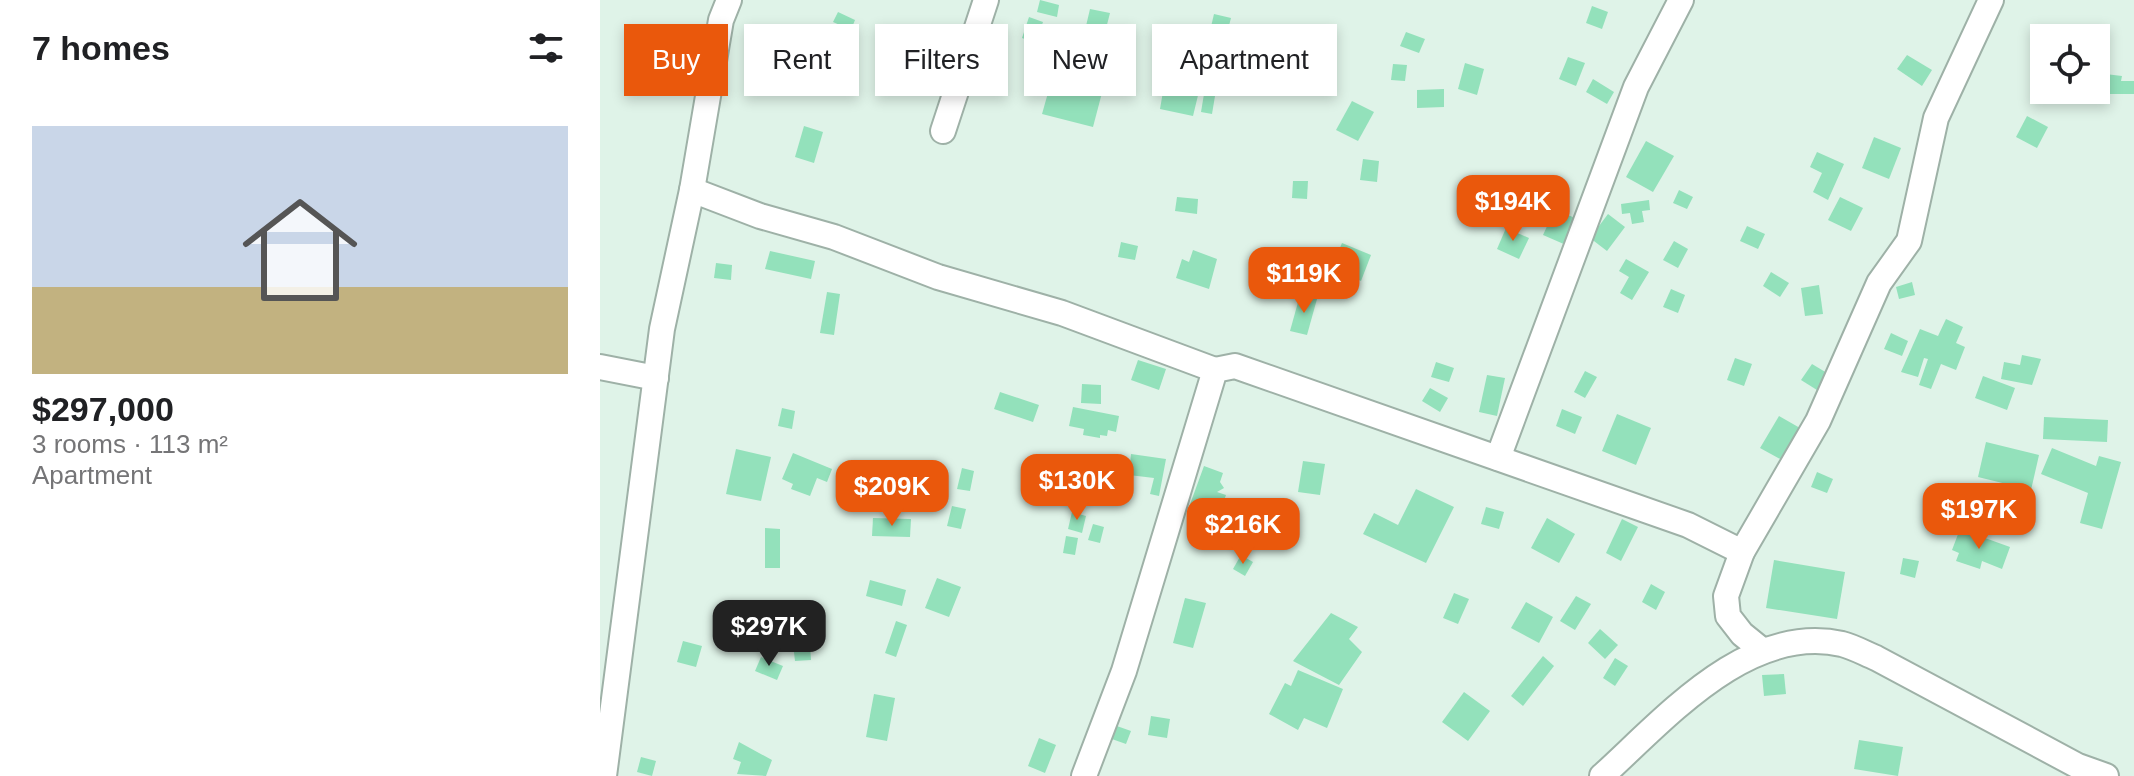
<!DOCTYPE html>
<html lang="en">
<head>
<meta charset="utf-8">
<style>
	:root { --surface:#fff; --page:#f2f2f2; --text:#202124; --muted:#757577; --line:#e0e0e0; --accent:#ea580c }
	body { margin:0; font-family:Helvetica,sans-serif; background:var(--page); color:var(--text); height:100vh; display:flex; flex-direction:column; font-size:30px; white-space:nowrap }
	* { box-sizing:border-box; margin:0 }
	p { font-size:26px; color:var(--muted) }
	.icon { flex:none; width:44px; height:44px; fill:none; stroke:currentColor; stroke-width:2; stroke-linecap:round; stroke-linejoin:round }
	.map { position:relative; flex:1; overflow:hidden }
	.drawer { display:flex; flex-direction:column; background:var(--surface); width:600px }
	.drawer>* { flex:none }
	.banner { position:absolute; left:24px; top:24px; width:760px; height:72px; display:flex; gap:16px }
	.controls { position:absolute; left:1430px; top:24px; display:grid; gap:16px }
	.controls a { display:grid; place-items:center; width:80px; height:80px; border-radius:0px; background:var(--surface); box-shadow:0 4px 12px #0003; font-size:40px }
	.price { position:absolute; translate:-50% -68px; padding:0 18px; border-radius:16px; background:var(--accent); color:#fff; font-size:26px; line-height:52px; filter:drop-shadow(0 2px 4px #0008) }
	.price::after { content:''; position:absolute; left:50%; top:48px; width:24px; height:18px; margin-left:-12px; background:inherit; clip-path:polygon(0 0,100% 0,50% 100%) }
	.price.on { background:#222; color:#fff }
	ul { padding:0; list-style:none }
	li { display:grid; align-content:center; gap:16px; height:424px; padding:0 32px }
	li+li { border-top:2px solid var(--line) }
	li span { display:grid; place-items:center; height:248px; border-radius:0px; color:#555 }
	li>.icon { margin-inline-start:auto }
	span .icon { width:144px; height:144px; fill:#fffc; stroke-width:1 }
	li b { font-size:34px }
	h2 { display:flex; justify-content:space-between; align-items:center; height:96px; padding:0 32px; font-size:34px }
	.chip { padding:0 28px; border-radius:0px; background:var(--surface); box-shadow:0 4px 12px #0003; font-size:28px; line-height:72px }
	.chip.on { background:var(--accent); color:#fff }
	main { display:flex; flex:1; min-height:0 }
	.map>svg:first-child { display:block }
</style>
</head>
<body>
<main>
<section class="drawer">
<h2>7 homes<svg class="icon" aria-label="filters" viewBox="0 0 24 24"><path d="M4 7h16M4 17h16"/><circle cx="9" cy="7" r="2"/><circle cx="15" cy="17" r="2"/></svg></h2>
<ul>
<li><span style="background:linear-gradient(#c9d6e8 65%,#c2b280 0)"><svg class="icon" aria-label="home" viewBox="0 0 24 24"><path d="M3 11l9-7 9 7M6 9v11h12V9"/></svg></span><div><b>$297,000</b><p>3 rooms · 113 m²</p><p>Apartment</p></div></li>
</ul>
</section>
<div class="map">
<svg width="1534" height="776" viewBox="0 0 1534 776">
	<rect width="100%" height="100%" fill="#dff3e8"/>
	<g fill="#93e1bb">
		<path d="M440,0L459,5L457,17L437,12Z"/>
		<path d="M992,6L1008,12L1002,29L986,23Z"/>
		<path d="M490,9L510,13L501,48L510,51L503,75L471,66L478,42L482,43Z"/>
		<path d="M238,12L255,20L251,30L233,22Z"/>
		<path d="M614,14L631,18L622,52L606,48Z"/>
		<path d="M429,17L443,22L436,43L422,38Z"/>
		<path d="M806,32L825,39L819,53L800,46Z"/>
		<path d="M224,53L244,57L239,81L219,77Z"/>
		<path d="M1307,55L1332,70L1322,86L1297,69Z"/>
		<path d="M968,57L985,63L976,86L959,79Z"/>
		<path d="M381,59L407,67L402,81L376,73Z"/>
		<path d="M162,60L164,72L151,74L149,62Z"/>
		<path d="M865,63L884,69L877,95L858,89Z"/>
		<path d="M620,64L641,68L638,89L617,86Z"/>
		<path d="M793,64L807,65L805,81L791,80Z"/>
		<path d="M567,68L587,71V80L601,83L593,116L560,109Z"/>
		<path d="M1497,73L1522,76L1521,81H1534V94H1496Z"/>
		<path d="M453,75L503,89L493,127L442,114Z"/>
		<path d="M993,79L1014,92L1007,104L986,92Z"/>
		<path d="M605,88L616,90L612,114L601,112Z"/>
		<path d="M844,89V107L817,108V90Z"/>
		<path d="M752,101L774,112L758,141L736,130Z"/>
		<path d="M1427,116L1448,127L1437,148L1416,137Z"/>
		<path d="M204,126L223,132L214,163L195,157Z"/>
		<path d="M1274,137L1301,148L1289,179L1262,168Z"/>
		<path d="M1046,141L1074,156L1053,192L1026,177Z"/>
		<path d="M1217,152L1244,164L1228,200L1213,192L1222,173L1210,167Z"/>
		<path d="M763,159L779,161L777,182L760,180Z"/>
		<path d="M693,181H708L707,199L692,198Z"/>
		<path d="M1079,190L1093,197L1087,209L1073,203Z"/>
		<path d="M577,197L598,199L597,214L575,211Z"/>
		<path d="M1240,197L1263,208L1251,231L1228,220Z"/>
		<path d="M1049,200L1050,210L1042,211L1044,222L1032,224L1030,213L1022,214L1021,204Z"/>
		<path d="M955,209L977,219L966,245L943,235Z"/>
		<path d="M1008,214L1025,227L1007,251L990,238Z"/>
		<path d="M1147,226L1165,234L1158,249L1140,241Z"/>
		<path d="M906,228L929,238L919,259L897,249Z"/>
		<path d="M1074,241L1088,249L1078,268L1063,260Z"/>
		<path d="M521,242L538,246L535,260L518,257Z"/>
		<path d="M742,243L771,255L761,281L731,269Z"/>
		<path d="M593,250L617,259L609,289L576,278L582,259L589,262Z"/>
		<path d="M170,251L215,261L211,279L165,269Z"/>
		<path d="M711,258L728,264L717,295L699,288Z"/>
		<path d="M1026,259L1049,272L1032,300L1020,293L1029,277L1019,271Z"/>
		<path d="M116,263L132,265L131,280L114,278Z"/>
		<path d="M1171,272L1189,283L1180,297L1163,286Z"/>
		<path d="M1312,282L1315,295L1299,299L1296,287Z"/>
		<path d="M1219,285L1223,314L1205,316L1201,288Z"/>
		<path d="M1071,289L1085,295L1078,313L1063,307Z"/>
		<path d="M227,292L240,294L234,335L220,333Z"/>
		<path d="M700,295L717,299L707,335L690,331Z"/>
		<path d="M1346,319L1363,327L1356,343L1365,347L1356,370L1341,364L1331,389L1319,385L1328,359L1324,358L1318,377L1301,372L1320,329L1338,336Z"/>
		<path d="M1291,333L1308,341L1302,356L1284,349Z"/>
		<path d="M1422,355L1441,359L1432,385L1401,379L1404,362L1420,365Z"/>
		<path d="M1135,358L1152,364L1144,386L1127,380Z"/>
		<path d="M538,360L566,369L559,390L531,380Z"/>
		<path d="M836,362L854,368L849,382L831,377Z"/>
		<path d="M1212,364L1227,373L1217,390L1201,380Z"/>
		<path d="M985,371L997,377L985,398L974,392Z"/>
		<path d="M887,375L905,378L897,416L879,412Z"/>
		<path d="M1383,376L1415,388L1407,410L1375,398Z"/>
		<path d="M482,384L501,385V404L481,403Z"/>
		<path d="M830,388L848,398L840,412L822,401Z"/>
		<path d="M400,392L439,405L433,422L394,409Z"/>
		<path d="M473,407L519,416L516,432L508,430L507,436L500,435V438L483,435L484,429L469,426Z"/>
		<path d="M182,408L195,411L192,429L178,426Z"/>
		<path d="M962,409L982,417L975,434L956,426Z"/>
		<path d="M1017,414L1051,428L1036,465L1002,451Z"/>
		<path d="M1179,416L1200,428L1182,460L1160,448Z"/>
		<path d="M1444,417L1508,420L1507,442L1443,439Z"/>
		<path d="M1386,442L1439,455L1431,490L1378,477Z"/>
		<path d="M1452,448L1496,466L1499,456L1521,462L1502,529L1480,523L1488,493L1441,474Z"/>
		<path d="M136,449L171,457L161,501L126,494Z"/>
		<path d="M193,453L232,469L227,482L217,478L210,496L191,489L193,484L182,479Z"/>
		<path d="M531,454L566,459L559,496L550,494L554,478L529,475Z"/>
		<path d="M703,461L725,464L720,495L698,492Z"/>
		<path d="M604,466L623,473L620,482L624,488L617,492L626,495L618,517L589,507Z"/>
		<path d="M362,468L374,471L370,491L357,489Z"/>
		<path d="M1217,472L1233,479L1227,493L1211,487Z"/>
		<path d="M816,489L854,507L826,563L763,534L774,513L798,525Z"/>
		<path d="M352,506L366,509L361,529L347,526Z"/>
		<path d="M886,507L904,512L899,529L881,524Z"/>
		<path d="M472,512L486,516L482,533L468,529Z"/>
		<path d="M273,518L311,519L310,537L272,536Z"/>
		<path d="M947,518L975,534L959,563L931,548Z"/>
		<path d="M1022,519L1038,527L1021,561L1006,553Z"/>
		<path d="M493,524L504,527L500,543L488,540Z"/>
		<path d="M165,528L180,529V568H165Z"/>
		<path d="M1360,529L1410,547L1402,569L1382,561L1380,569L1356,561L1359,553L1352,550Z"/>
		<path d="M466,536L478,538L475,555L463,553Z"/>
		<path d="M641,555L653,562L645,576L633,569Z"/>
		<path d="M1303,558L1319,561L1315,578L1300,574Z"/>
		<path d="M1174,560L1245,572L1237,619L1166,608Z"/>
		<path d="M337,578L361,587L349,617L325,608Z"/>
		<path d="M270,580L306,590L302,606L266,596Z"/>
		<path d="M1051,584L1065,592L1056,610L1042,602Z"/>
		<path d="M854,593L869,599L858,624L843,618Z"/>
		<path d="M976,596L991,604L975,630L960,621Z"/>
		<path d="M585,598L606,603L593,648L573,643Z"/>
		<path d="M926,602L953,617L939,643L911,628Z"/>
		<path d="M731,613L758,627L749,639L762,652L739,685L693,661Z"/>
		<path d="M296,621L307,625L296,657L285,653Z"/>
		<path d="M1000,629L1018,645L1005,659L988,643Z"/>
		<path d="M83,641L102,646L96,667L77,662Z"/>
		<path d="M210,643L211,660L195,661L193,644Z"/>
		<path d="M943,656L954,666L923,706L911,696Z"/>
		<path d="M161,657L183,666L177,680L155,671Z"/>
		<path d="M1015,658L1028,666L1015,686L1003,678Z"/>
		<path d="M698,670L743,689L727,728L704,718L698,730L669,714L685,683L691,686Z"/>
		<path d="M1184,674L1186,694L1164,696L1162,675Z"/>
		<path d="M864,692L890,711L868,741L842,722Z"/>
		<path d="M274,694L295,698L287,741L266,737Z"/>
		<path d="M551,716L570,719L567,738L548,735Z"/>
		<path d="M514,725L531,731L526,744L509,738Z"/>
		<path d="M439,738L456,745L445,773L428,766Z"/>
		<path d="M1259,740L1303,747L1298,776L1254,769Z"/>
		<path d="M139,742L172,760L166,776L137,774L141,762L133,759Z"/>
		<path d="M41,757L56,761L52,776L37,772Z"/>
	</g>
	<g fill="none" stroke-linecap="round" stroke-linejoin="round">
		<g stroke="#9eb1a7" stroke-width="28">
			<g id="street">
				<path d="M343,131L386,0"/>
				<path d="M92,190L160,216L234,237L338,277L462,313L615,370"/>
				<path d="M0,367L56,378"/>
				<path d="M898,458L1036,87L1081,0"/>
				<path d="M1163,651L1142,634L1128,616L1126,596L1142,552L1218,421L1279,283L1309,241L1336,118L1391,0"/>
				<path d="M4,776L62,329L92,190L121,20L129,0"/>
				<path d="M484,776L524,671L615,370L635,366L1088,525L1142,552"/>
				<path d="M1002,776C1065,719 1147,623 1242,644C1254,647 1266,654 1276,658L1478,766L1506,776"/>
			</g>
		</g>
		<use href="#street" stroke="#fff" stroke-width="24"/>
	</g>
</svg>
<div class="controls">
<a><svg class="icon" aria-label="locate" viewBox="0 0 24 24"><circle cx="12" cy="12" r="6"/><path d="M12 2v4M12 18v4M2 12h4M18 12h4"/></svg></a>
</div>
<b class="price" style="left:913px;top:243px">$194K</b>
<b class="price" style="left:704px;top:315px">$119K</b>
<b class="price" style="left:477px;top:522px">$130K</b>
<b class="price" style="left:292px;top:528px">$209K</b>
<b class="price" style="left:1379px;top:551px">$197K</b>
<b class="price" style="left:643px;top:566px">$216K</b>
<b class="price on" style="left:169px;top:668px">$297K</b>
<div class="banner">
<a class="chip on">Buy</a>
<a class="chip">Rent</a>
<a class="chip">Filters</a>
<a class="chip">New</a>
<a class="chip">Apartment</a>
</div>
</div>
</main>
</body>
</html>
